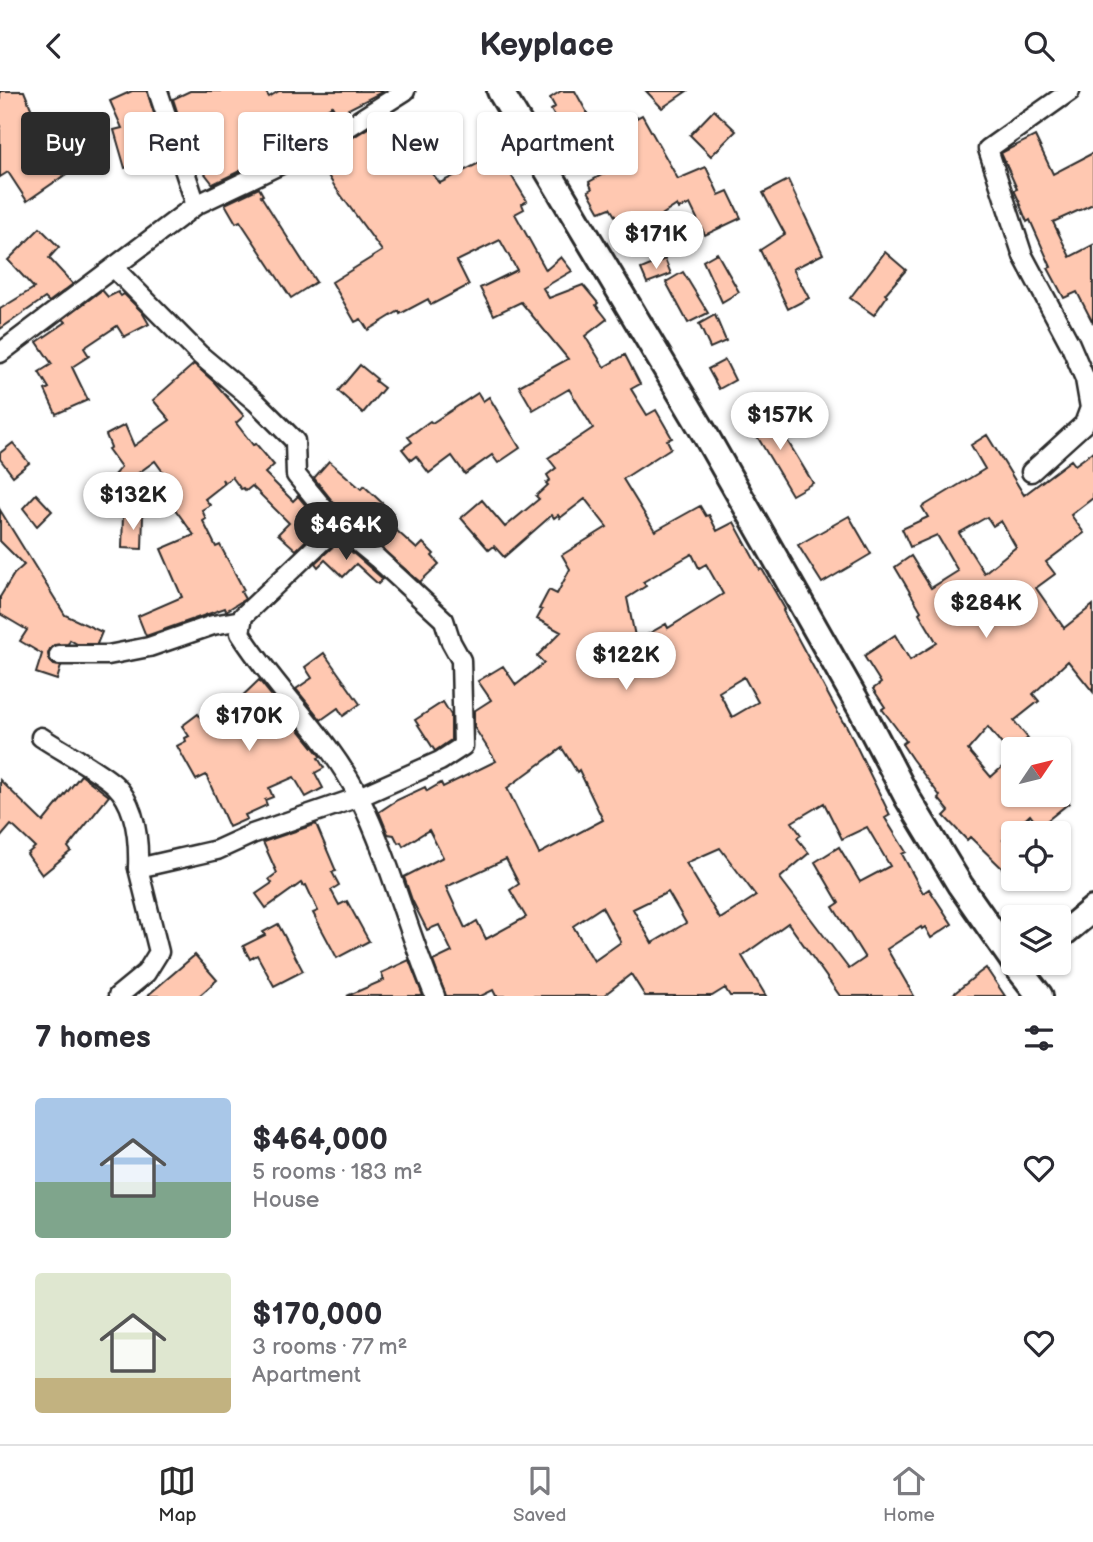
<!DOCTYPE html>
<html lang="en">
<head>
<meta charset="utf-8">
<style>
	:root { --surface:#fff; --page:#f7f7f7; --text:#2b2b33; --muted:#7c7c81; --line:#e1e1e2; --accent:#2b2b2b }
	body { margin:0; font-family:"Balsamiq Sans",sans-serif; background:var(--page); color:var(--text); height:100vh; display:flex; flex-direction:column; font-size:26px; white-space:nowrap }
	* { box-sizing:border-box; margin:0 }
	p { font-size:23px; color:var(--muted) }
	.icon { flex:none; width:38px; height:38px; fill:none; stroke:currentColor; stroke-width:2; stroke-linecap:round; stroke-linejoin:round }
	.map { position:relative; height:905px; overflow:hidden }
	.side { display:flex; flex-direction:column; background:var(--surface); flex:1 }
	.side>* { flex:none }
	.top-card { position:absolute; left:21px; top:21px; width:700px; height:63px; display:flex; gap:14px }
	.needle { width:46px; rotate:55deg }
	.controls { position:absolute; left:1001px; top:646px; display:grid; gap:14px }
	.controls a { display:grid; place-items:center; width:70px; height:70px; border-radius:7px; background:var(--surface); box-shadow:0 2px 5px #0004; font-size:35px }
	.price { position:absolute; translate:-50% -60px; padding:0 16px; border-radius:24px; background:#fff; color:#222; font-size:23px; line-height:46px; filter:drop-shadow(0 2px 4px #0008) }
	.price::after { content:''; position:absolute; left:50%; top:42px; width:21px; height:16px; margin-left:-10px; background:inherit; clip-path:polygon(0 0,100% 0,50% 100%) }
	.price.current { background:var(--accent); color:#fff }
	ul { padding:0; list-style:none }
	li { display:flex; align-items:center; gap:21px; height:175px; padding:0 35px }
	li span { display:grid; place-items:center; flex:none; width:196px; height:140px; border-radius:7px; color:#555 }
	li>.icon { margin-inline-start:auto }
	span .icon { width:84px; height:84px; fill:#fffc; stroke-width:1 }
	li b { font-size:30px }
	h2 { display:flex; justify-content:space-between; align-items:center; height:84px; padding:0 35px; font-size:30px }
	.chip { padding:0 24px; border-radius:7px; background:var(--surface); box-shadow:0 2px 5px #0004; font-size:24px; line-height:63px }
	.chip.current { background:var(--accent); color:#fff }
	header { display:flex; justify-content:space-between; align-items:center; height:91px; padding:0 35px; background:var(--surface); font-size:32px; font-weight:700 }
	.tab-bar { display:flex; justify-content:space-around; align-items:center; height:98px; border-top:2px solid var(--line); background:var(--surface); font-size:19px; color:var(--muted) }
	.tab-bar a { display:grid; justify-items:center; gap:4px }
	.tab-bar .current { color:var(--accent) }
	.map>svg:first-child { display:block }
</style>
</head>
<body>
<header><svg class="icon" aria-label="back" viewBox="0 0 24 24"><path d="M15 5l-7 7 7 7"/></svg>Keyplace<svg class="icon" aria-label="search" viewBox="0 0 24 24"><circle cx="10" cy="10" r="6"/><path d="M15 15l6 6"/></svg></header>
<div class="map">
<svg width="1093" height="905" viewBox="0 0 1093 905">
	<rect width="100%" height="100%" fill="#fff"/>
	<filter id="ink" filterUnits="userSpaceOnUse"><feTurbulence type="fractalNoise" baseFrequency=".0143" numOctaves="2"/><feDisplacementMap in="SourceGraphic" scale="14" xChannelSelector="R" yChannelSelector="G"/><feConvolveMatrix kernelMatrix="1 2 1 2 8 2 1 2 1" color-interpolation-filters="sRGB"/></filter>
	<g filter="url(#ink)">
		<g fill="#ffc8b1" stroke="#2b2b2b" stroke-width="2" fill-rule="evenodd">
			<path d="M0,0H24L35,27L40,24L60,57L85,46L92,65L27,110L8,81L0,86Z"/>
			<path d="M132,0H147L167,64L125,77L114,39L122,37L110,10Z"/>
			<path d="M190,0H265L269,6L279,0H384L337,24L332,15L282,45L287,50L271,63L267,58L246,77L213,93L192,66L173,8Z"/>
			<path d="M561,0H575L590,27L568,39L562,29L558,31L551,19L555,16L550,7Z"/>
			<path d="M646,0H687L662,17Z"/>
			<path d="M714,19L736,40L711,65L690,44Z"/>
			<path d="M642,24L678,88L706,76L719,104L728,100L741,127L705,144L690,113L679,118L677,114L628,146L610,117L600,121L588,100L592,98L589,91L614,77L598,47Z"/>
			<path d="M381,29L386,38L389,36L394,42L412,73L420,67L440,92L491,66L482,43L496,37L509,68L511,67L518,81L511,84L527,110L522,113L524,118L515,123L546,179L561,166L572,180L543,197L549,207L583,194L598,212L596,214L607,228L585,245L604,276L625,264L640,293L631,298L647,324L656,319L672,347L667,349L671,357L623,388L655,440L700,415L706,425L709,424L717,440L734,431L760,479L762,478L785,518L783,520L844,633L845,632L890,724L885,727L906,761L902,763L923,802L929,798L952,833L931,847L925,836L922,838L921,836L887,858L914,905H840L788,832L742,865L766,905H730L725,897L712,905H645L631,883L603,905H496L493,899L481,905H446L433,870L452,861L439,834L427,839L412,809L404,786L443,766L429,739L403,755L401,751L398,752L394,744L388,743L379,721L397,709L425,696L427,700L441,692L443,696L496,670L474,636V620L491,609L478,590L503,575L516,594L544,572L537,565L561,541L537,528L542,519L539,518L549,499L557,503L570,478L562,464L607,436L585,408L560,427L558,424L554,427L552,424L504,466L494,455L489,459L461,427L482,409L505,436L539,408L536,405L548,394L546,392L550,389L547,384L556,377L548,367L593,337L569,298L533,319L519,295L568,268L521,211L494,224L480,197L517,179L500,149L457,170L469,194L431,214L428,208L400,223L399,220L368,239L361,228L355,231L332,191L382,160L335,96L318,68ZM692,463L699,477L706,473L723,503L668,537L666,533L636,550L627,507L646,495L643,491ZM744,586L758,611L732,626L719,601ZM562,657L577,681L579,679L603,729L539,763L507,697ZM824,712L842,748L867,736L890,775L860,791L839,756L815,771L839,812L833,816L865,867L849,878L780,787L809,762L797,747L801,744L792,731ZM720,757L756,805L720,828L686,772ZM506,768L519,793L510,799L526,826L486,848L477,830L465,837L446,796ZM668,801L686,832L652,852L633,818ZM602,816L621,851L594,870L573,835Z"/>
			<path d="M1035,45L1053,83L1093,62V113L1053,131L1070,166L1093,154V232L1077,201L1064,207L1048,177L1051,176L1030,129L1027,131L1020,114H1021L1014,99L1017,98L1001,62Z"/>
			<path d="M788,89L823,163L793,178L809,207L788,218L760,159L785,143L763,102Z"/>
			<path d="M259,97L263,104L261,105L316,191L291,207L240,130L236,132L225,113Z"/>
			<path d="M40,137L59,156L49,167L73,193L49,211L45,207L0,238V218L34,197L8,169Z"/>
			<path d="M885,161L906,179L885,203L887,205L874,224L850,207Z"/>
			<path d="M717,162L739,201L722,211L703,170Z"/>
			<path d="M665,168L671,183L647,192L641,178Z"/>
			<path d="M683,181L708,222L688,232L666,191Z"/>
			<path d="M102,199L108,206L118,201L121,205L124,203L142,221L149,233L124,246L117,235L84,257L89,265L72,276L88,309L56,323L45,299L49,297L39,281L52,273L37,251L66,231L63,228Z"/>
			<path d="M715,224L726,250L710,257L699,233Z"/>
			<path d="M725,269L735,289L719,298L708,278Z"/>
			<path d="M194,273L214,291L244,325L236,332L253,354L256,353L274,374L265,382L293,410L298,405L322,434L296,459L278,443L289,432L252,395L246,400L243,397L241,398L232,386L225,392L222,388L224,393L205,408L210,414L202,419L206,428L203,430L216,456L220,454L244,499L241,501L245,508L226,520L225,517L146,545L138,525L182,506L161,458L194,444L163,402L173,395L155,370L126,391L134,399L115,421L96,405L121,376L108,358L111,356L106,344L125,334L134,355L170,329L153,309Z"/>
			<path d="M360,274L377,288L375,290L384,297L363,322L338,300Z"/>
			<path d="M478,302L483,310L489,306L520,357L498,372L492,364L465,383L452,365L429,382L416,365L411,369L402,358L412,351L408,346L430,330L432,332Z"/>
			<path d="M768,318L813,392L792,404L748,330Z"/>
			<path d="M987,344L1024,404L1071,369L1075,374L1093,361V407L1071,424L1084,442L1046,471L1055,483L1036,497L1064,537L1093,514V601L1068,570L1033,603L1039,610L1014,630L1028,647L1009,662L988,636L968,659L991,686L1013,666V704H1062L1069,712L1039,736L1030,724L1003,749L1013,760V770L1004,779L970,746L967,749L944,725L949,720L938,707L940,705L912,668L902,653L906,650L882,618L885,616L873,598L881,592L864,565L895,544L910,569L937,552L919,522L921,520L895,476L911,465L931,497L958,480L937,444L910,456L902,438L928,426L922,416L985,378L971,354ZM987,426L993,435L1001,430L1016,456L984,482L959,442Z"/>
			<path d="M13,352L29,372L13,385L0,368V362Z"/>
			<path d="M329,370L361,398L364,395L393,422L386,430L417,458L423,452L434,463L432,465L439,473L420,491L346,427L314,387Z"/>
			<path d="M36,403L52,420L37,435L23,417Z"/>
			<path d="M0,419L65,524L102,541L97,553H77L70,549L68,553L54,554L50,558L48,563L50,570L54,574L61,575L57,589L36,582L42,563L20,550L27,539L0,523V506L14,483L24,474L0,450Z"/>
			<path d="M123,424H143L142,458L122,457Z"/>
			<path d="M849,425L871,463L822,492L798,454Z"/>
			<path d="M339,450L383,488L378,493L356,473L343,486L325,469L318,476L315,472Z"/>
			<path d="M324,562L360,613L343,625L338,617L321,629L296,598L312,587L305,576Z"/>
			<path d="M259,589L321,666L318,667L324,677L315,682L323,697L306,706L294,686L269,697L273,706L265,709L267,714L245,724L247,728L229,736L206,684L196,689L177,655L186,650L185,647L189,645L182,635L198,623L200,626L228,606L234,613Z"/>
			<path d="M443,611L451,624V649L435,660L415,629Z"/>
			<path d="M81,684L109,705L68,756L71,760L42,784L27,763L35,756L15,737L11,734L0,747V689L43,731Z"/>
			<path d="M316,733L336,780L332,781L339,794L331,799L339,814L347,810L369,850L337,867L313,822L318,820L306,794L303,795L301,792L266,817L256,803L272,792L269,788L277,782L263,751Z"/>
			<path d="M278,833L303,880L274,895L257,864L250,868L243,855L265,844L263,841Z"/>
			<path d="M195,864L217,889L199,905H147Z"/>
			<path d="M409,869L423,905H347L384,889L381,882Z"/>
			<path d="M986,877L1005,905H951L979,882Z"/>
		</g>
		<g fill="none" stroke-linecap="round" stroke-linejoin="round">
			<g stroke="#2b2b2b" stroke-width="23">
				<g id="street">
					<path d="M158,0L196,114"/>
					<path d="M114,177L200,264L256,311L295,350L296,384L338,435L377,467L444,529L451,551L461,569L463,655L440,670L359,706L252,743L217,759L138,777L159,861L146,882L118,905"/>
					<path d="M0,262L196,114L317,56L405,0"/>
					<path d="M1031,381L1084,333L1090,317L1085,288L1070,253L1023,165L988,58L1070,0"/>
					<path d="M338,435L243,525L240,542C276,599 328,645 359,706C391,770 407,840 435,905"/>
					<path d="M59,564H108L149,556L213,534L242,529"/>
					<path d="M41,646C62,660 97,678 115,694C136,714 139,749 138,777"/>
				</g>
			</g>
			<g stroke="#2b2b2b" stroke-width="30">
				<g id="secondary">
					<path d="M500,0L706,345L861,618L908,708L960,794L1013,870"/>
					<path d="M1059,846L1093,818"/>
					<path d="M1014,872L1040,905"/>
				</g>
			</g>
			<use href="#street" stroke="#fff" stroke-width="18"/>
			<use href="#secondary" stroke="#fff" stroke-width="24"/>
		</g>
	</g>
</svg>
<div class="controls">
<a><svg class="needle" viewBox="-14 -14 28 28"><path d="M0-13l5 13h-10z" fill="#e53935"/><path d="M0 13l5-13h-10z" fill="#7c7c81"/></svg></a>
<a><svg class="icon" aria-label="locate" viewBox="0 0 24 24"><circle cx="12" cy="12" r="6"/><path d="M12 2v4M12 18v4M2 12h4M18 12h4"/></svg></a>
<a><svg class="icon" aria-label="layers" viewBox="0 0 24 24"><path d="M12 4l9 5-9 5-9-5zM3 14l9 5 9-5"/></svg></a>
</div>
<b class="price" style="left:656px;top:180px">$171K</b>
<b class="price" style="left:780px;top:361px">$157K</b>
<b class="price" style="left:133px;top:441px">$132K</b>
<b class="price current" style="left:346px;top:471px">$464K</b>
<b class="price" style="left:986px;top:549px">$284K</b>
<b class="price" style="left:626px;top:601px">$122K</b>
<b class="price" style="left:249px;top:662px">$170K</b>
<div class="top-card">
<a class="chip current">Buy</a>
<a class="chip">Rent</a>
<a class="chip">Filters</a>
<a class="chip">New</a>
<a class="chip">Apartment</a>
</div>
</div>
<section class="side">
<h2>7 homes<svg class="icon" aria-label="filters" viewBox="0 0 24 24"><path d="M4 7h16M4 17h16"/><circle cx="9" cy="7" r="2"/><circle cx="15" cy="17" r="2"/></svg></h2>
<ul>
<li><span style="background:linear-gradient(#a9c7e8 60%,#7fa58c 0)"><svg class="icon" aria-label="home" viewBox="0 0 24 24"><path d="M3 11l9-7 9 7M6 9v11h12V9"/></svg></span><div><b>$464,000</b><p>5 rooms · 183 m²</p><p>House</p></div><svg class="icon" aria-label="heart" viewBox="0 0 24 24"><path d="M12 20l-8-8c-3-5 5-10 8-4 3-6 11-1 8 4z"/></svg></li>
<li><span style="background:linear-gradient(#dfe7d0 75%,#c2b280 0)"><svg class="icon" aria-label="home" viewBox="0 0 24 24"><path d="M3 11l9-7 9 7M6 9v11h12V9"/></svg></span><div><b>$170,000</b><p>3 rooms · 77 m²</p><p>Apartment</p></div><svg class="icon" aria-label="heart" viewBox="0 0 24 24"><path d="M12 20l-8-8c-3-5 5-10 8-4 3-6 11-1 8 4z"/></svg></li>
</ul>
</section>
<nav class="tab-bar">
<a class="current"><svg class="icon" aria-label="map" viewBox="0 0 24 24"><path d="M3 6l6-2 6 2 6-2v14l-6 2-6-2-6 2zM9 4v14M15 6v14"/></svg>Map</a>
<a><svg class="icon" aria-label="saved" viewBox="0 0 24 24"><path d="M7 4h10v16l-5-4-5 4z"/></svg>Saved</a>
<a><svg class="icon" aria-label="home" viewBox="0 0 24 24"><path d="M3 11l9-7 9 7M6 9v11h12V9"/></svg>Home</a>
</nav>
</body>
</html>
